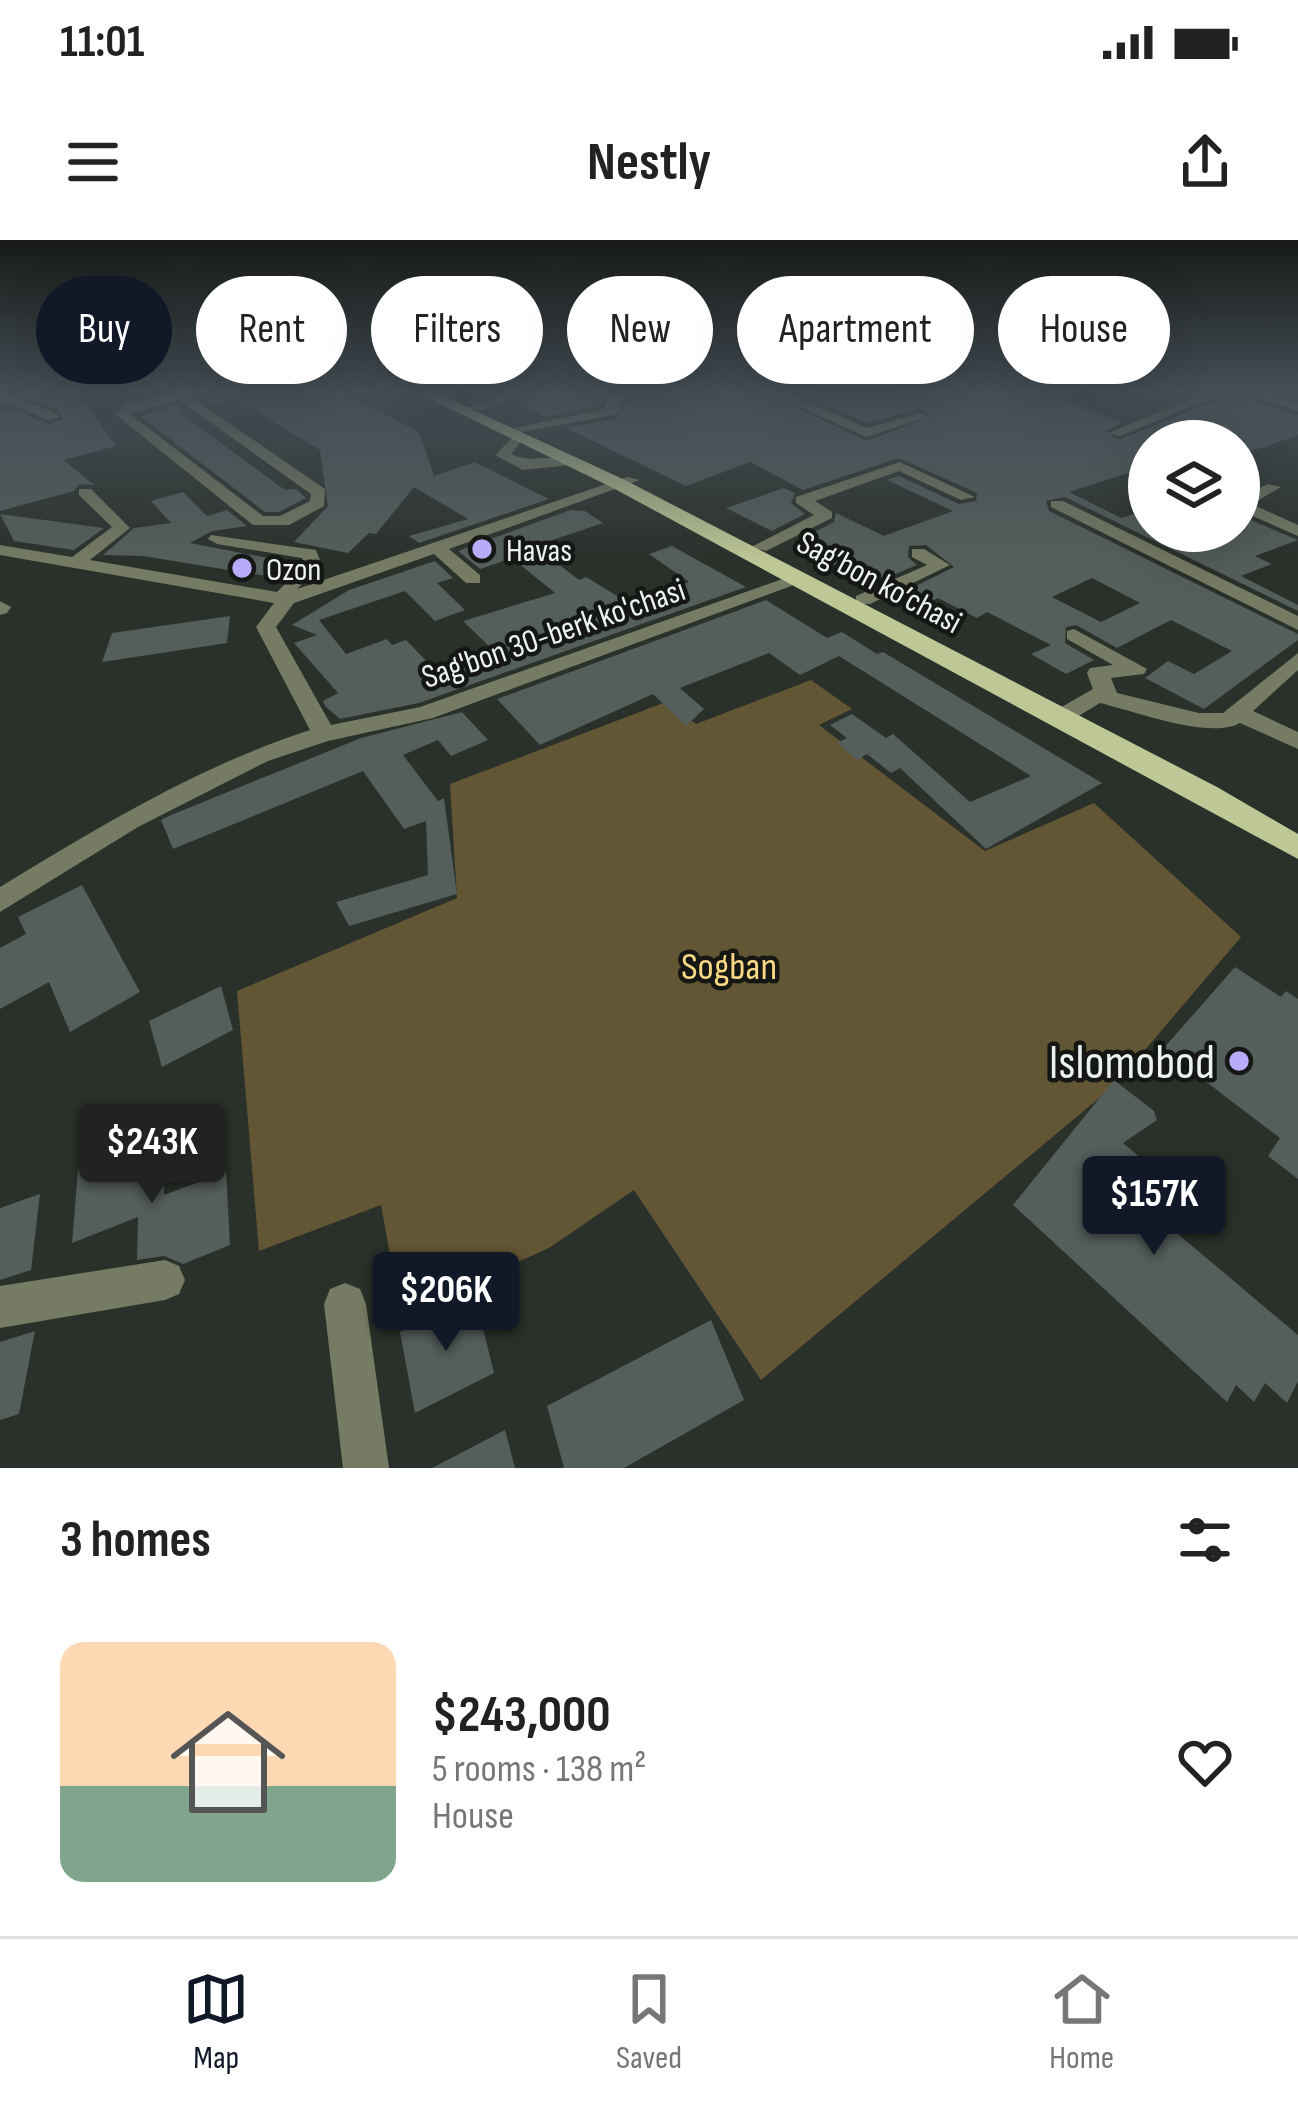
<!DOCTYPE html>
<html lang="en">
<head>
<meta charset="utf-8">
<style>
	:root { --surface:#fff; --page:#f2f2f2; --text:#222; --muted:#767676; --line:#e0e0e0; --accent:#111827 }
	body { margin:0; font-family:"Sofia Sans Condensed",sans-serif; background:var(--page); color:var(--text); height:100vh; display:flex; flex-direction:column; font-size:45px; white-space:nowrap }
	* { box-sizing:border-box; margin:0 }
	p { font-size:39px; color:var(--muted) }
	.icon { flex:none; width:66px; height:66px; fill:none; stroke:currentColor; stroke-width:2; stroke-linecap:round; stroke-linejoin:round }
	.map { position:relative; height:1228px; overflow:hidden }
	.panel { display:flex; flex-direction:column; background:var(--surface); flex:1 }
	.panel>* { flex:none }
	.hud { position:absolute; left:36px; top:36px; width:1227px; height:108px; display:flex; gap:24px }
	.tools { position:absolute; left:1128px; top:180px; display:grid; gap:24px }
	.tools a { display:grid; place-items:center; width:132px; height:132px; border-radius:50%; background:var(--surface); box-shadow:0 12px 48px #0002; font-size:60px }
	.price { position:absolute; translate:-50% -102px; padding:0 27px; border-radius:12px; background:var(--accent); color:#fff; font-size:39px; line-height:78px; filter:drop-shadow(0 3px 6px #0008) }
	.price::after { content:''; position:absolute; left:50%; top:72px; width:36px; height:27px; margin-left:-18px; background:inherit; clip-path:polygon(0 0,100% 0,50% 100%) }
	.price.current { background:#222; color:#fff }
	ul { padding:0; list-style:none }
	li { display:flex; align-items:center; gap:36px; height:300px; padding:0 60px }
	li span { display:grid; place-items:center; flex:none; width:336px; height:240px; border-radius:24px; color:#555 }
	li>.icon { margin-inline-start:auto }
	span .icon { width:144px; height:144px; fill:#fffc; stroke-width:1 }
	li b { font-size:51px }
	h2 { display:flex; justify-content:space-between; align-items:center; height:144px; padding:0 60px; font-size:51px }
	.chip { padding:0 42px; border-radius:54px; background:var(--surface); box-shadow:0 12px 48px #0002; font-size:42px; line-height:108px }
	.chip.current { background:var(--accent); color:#fff }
	.status { display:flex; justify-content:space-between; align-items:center; height:84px; padding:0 60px; background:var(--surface); direction:ltr }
	.status svg { height:33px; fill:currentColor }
	header { display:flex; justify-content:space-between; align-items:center; height:156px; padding:0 60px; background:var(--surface); font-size:54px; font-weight:700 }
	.tab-bar { display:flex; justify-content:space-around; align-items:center; height:168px; border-top:3px solid var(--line); background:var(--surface); font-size:33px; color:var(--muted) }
	.tab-bar a { display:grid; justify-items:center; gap:6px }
	.tab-bar .current { color:var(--accent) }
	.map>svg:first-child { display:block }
</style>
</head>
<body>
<div class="status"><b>11:01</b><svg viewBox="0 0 49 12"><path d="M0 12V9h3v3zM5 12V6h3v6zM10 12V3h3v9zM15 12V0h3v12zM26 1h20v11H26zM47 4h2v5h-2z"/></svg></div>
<header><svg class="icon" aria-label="menu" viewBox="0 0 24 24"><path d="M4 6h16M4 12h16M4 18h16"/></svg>Nestly<svg class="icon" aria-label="share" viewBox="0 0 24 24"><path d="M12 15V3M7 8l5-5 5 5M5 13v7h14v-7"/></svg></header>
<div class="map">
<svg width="1298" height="1228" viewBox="0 0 1298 1228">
	<rect width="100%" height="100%" fill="#2a302a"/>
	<path fill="#635634" d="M811,440L852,469L819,485L985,611L1094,563L1241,697L1116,844L761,1140L634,950L549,1008L401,1075L381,965L259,1011L237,751L457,658L450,544L666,462L696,484Z"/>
	<g fill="#545e5b" fill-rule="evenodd">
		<path d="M12,151H77L116,206L64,220L94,245L79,244L74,251L0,271V174L16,171L48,184L63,179L59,170Z"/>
		<path d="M212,151H339L419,192L434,236L475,222L549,259L419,303L409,296L468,279L414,247L376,294L369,293L348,313L294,302L328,266L320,210L237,160L211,165L201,158Z"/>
		<path d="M537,151H584L609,152L601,165L545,177L518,162Z"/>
		<path d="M668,151L713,159L727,151H761L867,201L932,176L920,169L867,183L793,151H1038L1122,183L1104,191L1119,200L1232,154L1298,175V195L1262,208L1239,212V201H1186L1168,195L1149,201V215L1137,225L1149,233V243L1128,233L1069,252L1121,278L1149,269V291H1239V275L1298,300L1255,316L1272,324L1241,336L1298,365V371L1065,257L1046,261L1049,271L1298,394V400L1204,469L1145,438L1168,421L1194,434L1232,411L1171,380L1117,408L1076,385L1066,387L1065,403L1094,420L1066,434L1031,414L1051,405L987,372L977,378L938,358L928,363L906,351L954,327L926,305L909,306L908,317L917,325L872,344L793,303L834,282L836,273L884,296L953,271L887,240L899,236L959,264L976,261L977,253L899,218L803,250L750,222L686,246L566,188L615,179L625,165ZM1092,338L1140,363L1101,382L1052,357Z"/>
		<path d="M178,165L186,170L179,172L285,250L296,249L306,258L279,272H265L140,176Z"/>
		<path d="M784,248L795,253L791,263L805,274L772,291L726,268Z"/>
		<path d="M183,252L207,276L227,270L247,286L212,291L190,303L299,324L284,339L143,316L103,315L134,288L171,283L151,261Z"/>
		<path d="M570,270L585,271L603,283L535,306L579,340L586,337L632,365L689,342L649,314L672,306L746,347L419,463L340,479L325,466L323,461L338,453L294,403L317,395L292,385L349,350L435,321L453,338L437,343L465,370L435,381L405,351L319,380L346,414L387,399L392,405L406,400L441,436L497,414L463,381L555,353L512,318L480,329L458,311Z"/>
		<path d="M0,274L104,288L74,310L14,301Z"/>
		<path d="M766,360L827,398L842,392L877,414L883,412L1102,543L986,609L900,528L891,533L867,514L857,520L837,503L847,498L830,485L852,474L886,498L893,494L970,562L1031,536L839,416L800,435L769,413L680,448L704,469L686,486L653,454L540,505L497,459Z"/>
		<path d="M230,376L227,403L102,422L112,393Z"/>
		<path d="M462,472L488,500L451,516L438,500L403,515L438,561L444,558L457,654L349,686L336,662L428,635L426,581L404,589L363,531L173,609L161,580L171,575L361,498Z"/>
		<path d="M82,645L140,752L70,792L49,742L0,769V708L26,694L18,677Z"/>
		<path d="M1235,727L1281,757L1286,751L1298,759V939L1268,916L1280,898L1163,809Z"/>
		<path d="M221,746L233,790L162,827L149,781Z"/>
		<path d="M1114,840L1154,871L1157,880L1123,903L1142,919L1122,947L1298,1095V1141L1287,1163L1265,1143L1254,1162L1236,1145L1227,1162L1013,965Z"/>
		<path d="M165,898L164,955L226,932L230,1005L183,1024L164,1016L137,1020L138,977L72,1003L78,930Z"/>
		<path d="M40,954L31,1030L0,1040V968Z"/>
		<path d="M475,1056L494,1133L415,1173L400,1092Z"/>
		<path d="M711,1080L744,1160L624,1228H564L547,1166Z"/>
		<path d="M35,1091L19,1174L0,1180V1102Z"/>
		<path d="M505,1190L515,1228H432Z"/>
	</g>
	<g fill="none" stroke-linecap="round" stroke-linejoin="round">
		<g fill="#767b63" fill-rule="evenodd">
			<path d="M0,151L57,174L59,177L47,180L0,159Z"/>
			<path d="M186,151H208L191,157L325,249L324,266L289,285H253L115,174L126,163ZM179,160L311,254L310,261L280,276H263L130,174Z"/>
			<path d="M514,151H533L480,171L468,168Z"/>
			<path d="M634,151H656L619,162L622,169L614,175L521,192L514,188L605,169L607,157Z"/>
			<path d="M686,151H720L714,155Z"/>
			<path d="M765,151H782L867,188L921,173L928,177L866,197Z"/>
			<path d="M1212,151H1229L1120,196L1108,193Z"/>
			<path d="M1235,151H1255L1298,163V171Z"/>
			<path d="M518,192L525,196L511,214C533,225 558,211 578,221L571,225L523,230L495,215Z"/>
			<path d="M1148,220H1149V229L1141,224Z"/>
			<path d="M900,222L975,257L961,260L899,231L815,261L832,272V278L766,311L751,307L814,275L796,263V257Z"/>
			<path d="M627,237L640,240L449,309L480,335V343H466L434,314L294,363L276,387L331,485L420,467L794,335L810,339L433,478L328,501L268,521L138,587L0,672V647C100,586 199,526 310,490L256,387L274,363L0,315V305L72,317L112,287L79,255V249H91L130,288L90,320L277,352L304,325L302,318L217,304L208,299L211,295L316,310L322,326L297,349Z"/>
			<path d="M1268,244L1281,247L1252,264L1298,285V296L1239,270V258Z"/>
			<path d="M1051,261H1063L1298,376V390L1051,267Z"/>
			<path d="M912,309H924L950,325L870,364H856V356L927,325L912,317Z"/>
			<path d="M0,361L11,367L7,373L0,375Z"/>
			<path d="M1074,389L1147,429L1144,434L1111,438L1117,453L1199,473H1223L1298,413V430L1253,471L1298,492V509L1240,483C1210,500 1134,471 1100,463L1067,483H1051V473L1093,449L1087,433L1090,428L1113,425L1067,399V391Z"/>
			<path d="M165,1020L179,1026L185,1040L179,1054L165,1060L0,1088V1046Z"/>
			<path d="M345,1043L360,1049L366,1064L389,1228H343L324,1064L330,1049Z"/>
		</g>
		<path fill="#bec896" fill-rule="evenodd" d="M414,151H432L625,240L1217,547L1298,594V619L613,248Z"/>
	</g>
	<linearGradient id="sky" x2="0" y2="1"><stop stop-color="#171a17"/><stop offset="0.47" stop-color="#444e55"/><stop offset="1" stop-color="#444e55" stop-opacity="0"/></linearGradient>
	<rect width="1298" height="323" fill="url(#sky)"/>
	<g fill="#b8abf7" stroke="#141714" stroke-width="4.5">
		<circle cx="482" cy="309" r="12"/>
		<circle cx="242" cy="328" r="12"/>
		<circle cx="1239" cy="821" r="12"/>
	</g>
	<g text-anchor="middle" stroke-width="9" stroke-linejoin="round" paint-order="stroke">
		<g font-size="33" fill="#eef2ee" stroke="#141714" text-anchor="start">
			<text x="506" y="321">Havas</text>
			<text x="266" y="340">Ozon</text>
		</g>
		<g font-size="33" fill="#eef2ee" stroke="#141714">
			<text transform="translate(880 341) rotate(28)" y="12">Sag’bon ko’chasi</text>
			<text transform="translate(553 392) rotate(-19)" y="12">Sag'bon 30-berk ko'chasi</text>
		</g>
		<g font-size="39" fill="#fad985" stroke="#141714">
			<text x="729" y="739">Sogban</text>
		</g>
		<g font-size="48" fill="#eef2ee" stroke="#141714" text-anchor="end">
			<text x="1215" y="838">Islomobod</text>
		</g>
	</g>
</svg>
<div class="tools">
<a><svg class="icon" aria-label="layers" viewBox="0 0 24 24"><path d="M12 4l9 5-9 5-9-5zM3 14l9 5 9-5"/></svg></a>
</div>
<b class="price current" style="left:152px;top:966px">$243K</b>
<b class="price" style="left:1154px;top:1018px">$157K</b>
<b class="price" style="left:446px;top:1114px">$206K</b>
<div class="hud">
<a class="chip current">Buy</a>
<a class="chip">Rent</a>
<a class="chip">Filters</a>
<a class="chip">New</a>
<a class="chip">Apartment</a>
<a class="chip">House</a>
</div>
</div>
<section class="panel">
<h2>3 homes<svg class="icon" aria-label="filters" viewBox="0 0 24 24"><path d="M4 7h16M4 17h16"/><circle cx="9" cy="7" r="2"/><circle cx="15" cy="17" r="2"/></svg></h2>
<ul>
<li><span style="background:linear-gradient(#ffd9b3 60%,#7fa58c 0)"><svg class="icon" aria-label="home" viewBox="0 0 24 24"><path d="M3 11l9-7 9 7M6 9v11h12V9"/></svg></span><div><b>$243,000</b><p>5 rooms · 138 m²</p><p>House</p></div><svg class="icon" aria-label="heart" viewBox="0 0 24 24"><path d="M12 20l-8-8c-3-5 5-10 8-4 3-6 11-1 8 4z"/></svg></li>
</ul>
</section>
<nav class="tab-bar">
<a class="current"><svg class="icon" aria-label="map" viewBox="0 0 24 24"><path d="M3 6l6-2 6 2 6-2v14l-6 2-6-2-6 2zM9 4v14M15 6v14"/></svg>Map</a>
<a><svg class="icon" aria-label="saved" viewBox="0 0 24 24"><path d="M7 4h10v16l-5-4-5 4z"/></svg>Saved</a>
<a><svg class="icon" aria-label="home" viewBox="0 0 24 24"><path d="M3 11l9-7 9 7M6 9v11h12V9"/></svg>Home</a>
</nav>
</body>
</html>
